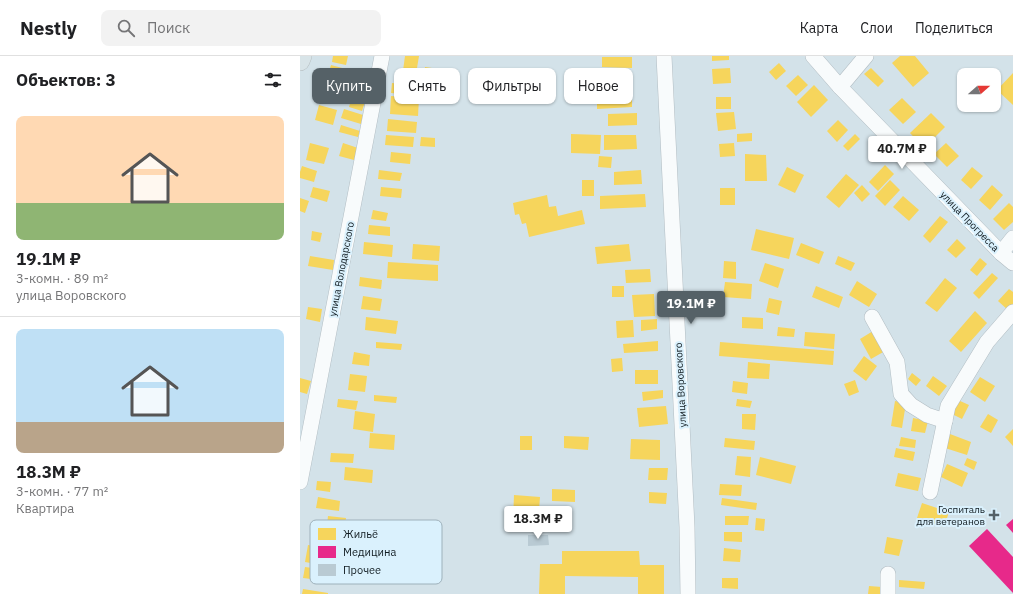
<!DOCTYPE html>
<html lang="ru">
<head>
<meta charset="utf-8">
<style>
	:root { --surface:#fff; --page:#f2f2f2; --text:#202124; --muted:#757577; --line:#e0e0e0; --accent:#556167 }
	body { margin:0; font-family:"IBM Plex Sans",sans-serif; background:var(--page); color:var(--text); height:100vh; display:flex; flex-direction:column; font-size:15px; white-space:nowrap }
	* { box-sizing:border-box; margin:0 }
	p { font-size:13px; color:var(--muted) }
	.icon { flex:none; width:22px; height:22px; fill:none; stroke:currentColor; stroke-width:2; stroke-linecap:round; stroke-linejoin:round }
	.map { position:relative; flex:1; overflow:hidden }
	.side { display:flex; flex-direction:column; background:var(--surface); width:300px }
	.side>* { flex:none }
	.guide { position:absolute; left:12px; top:12px; width:380px; height:36px; display:flex; gap:8px }
	.needle { width:26px; rotate:69deg }
	.controls { position:absolute; left:657px; top:12px; display:grid; gap:8px }
	.controls a { display:grid; place-items:center; width:44px; height:44px; border-radius:8px; background:var(--surface); box-shadow:0 1px 3px #0004; font-size:20px }
	.price { position:absolute; translate:-50% -34px; padding:0 9px; border-radius:4px; background:#fff; color:#222; font-size:13px; line-height:26px; filter:drop-shadow(0 1px 2px #0008) }
	.price::after { content:''; position:absolute; left:50%; top:24px; width:12px; height:9px; margin-left:-6px; background:inherit; clip-path:polygon(0 0,100% 0,50% 100%) }
	.price.selected { background:var(--accent); color:#fff }
	ul { padding:0; list-style:none }
	li { display:grid; align-content:center; gap:8px; height:212px; padding:0 16px }
	li+li { border-top:1px solid var(--line) }
	li span { display:grid; place-items:center; height:124px; border-radius:8px; color:#555 }
	li>.icon { margin-inline-start:auto }
	span .icon { width:72px; height:72px; fill:#fffc; stroke-width:1 }
	li b { font-size:17px }
	h2 { display:flex; justify-content:space-between; align-items:center; height:48px; padding:0 16px; font-size:17px }
	.tag { padding:0 14px; border-radius:8px; background:var(--surface); box-shadow:0 1px 3px #0004; font-size:14px; line-height:36px }
	.tag.selected { background:var(--accent); color:#fff }
	header { display:flex; align-items:center; gap:24px; box-sizing:border-box; height:56px; padding:0 20px; background:var(--surface); border-bottom:1px solid var(--line) }
	header strong { font-size:19px }
	nav { display:flex; gap:22px; margin-inline-start:auto; font-size:14px }
	.search { width:280px; height:36px; background:var(--page); display:flex; align-items:center; gap:10px; box-sizing:border-box; padding:0 14px; border-radius:8px; color:var(--muted); font-size:15px }
	main { display:flex; flex:1; min-height:0 }
	.map>svg:first-child { display:block }
</style>
</head>
<body>
<header>
<strong>Nestly</strong>
<div class="search"><svg class="icon" aria-label="search" viewBox="0 0 24 24"><circle cx="10" cy="10" r="6"/><path d="M15 15l6 6"/></svg>Поиск</div>
<nav><a>Карта</a><a>Слои</a><a>Поделиться</a></nav>
</header>
<main>
<section class="side">
<h2>Объектов: 3<svg class="icon" aria-label="filters" viewBox="0 0 24 24"><path d="M4 7h16M4 17h16"/><circle cx="9" cy="7" r="2"/><circle cx="15" cy="17" r="2"/></svg></h2>
<ul>
<li><span style="background:linear-gradient(#ffd9b3 70%,#8fb573 0)"><svg class="icon" aria-label="home" viewBox="0 0 24 24"><path d="M3 11l9-7 9 7M6 9v11h12V9"/></svg></span><div><b>19.1M ₽</b><p>3-комн. · 89 m²</p><p>улица Воровского</p></div></li>
<li><span style="background:linear-gradient(#bfe0f5 75%,#b9a48a 0)"><svg class="icon" aria-label="home" viewBox="0 0 24 24"><path d="M3 11l9-7 9 7M6 9v11h12V9"/></svg></span><div><b>18.3M ₽</b><p>3-комн. · 77 m²</p><p>Квартира</p></div></li>
</ul>
</section>
<div class="map">
<svg width="713" height="538" viewBox="0 0 713 538">
	<rect width="100%" height="100%" fill="#d3e2e9"/>
	<g fill="#f6d55c">
		<path d="M33,0H48L46,9L32,6Z"/>
		<path d="M105,0H119L115,24L102,22Z"/>
		<path d="M412,0H429V4L412,5Z"/>
		<path d="M600,0H615L629,17L613,31L592,7Z"/>
		<path d="M302,1H332V12L302,11Z"/>
		<path d="M479,7L486,15L476,24L469,16Z"/>
		<path d="M31,9L46,13L40,33L25,29Z"/>
		<path d="M125,11L139,13L137,27L123,25Z"/>
		<path d="M430,12L431,27L413,28L412,13Z"/>
		<path d="M571,12L584,25L578,31L564,18Z"/>
		<path d="M57,15L68,18L64,31L54,28Z"/>
		<path d="M284,16L299,17V29H284Z"/>
		<path d="M323,16V30L314,31L313,17Z"/>
		<path d="M713,17V49L697,34Z"/>
		<path d="M498,19L508,29L496,40L486,30Z"/>
		<path d="M92,27L122,31L121,40L91,37Z"/>
		<path d="M514,29L528,44L511,61L497,46Z"/>
		<path d="M54,35L67,39L62,55L49,51Z"/>
		<path d="M91,40L119,42L118,60L90,58Z"/>
		<path d="M332,40V51L297,53V42Z"/>
		<rect x="416" y="41" width="15" height="12"/>
		<path d="M602,42L616,56L603,68L589,54Z"/>
		<path d="M19,49L37,54L33,69L15,64Z"/>
		<path d="M44,53L63,59L61,68L41,62Z"/>
		<path d="M434,56L436,73L418,75L416,57Z"/>
		<path d="M337,57V69L308,70V58Z"/>
		<path d="M631,57L645,71L624,92L610,77Z"/>
		<path d="M88,63L117,66L116,77L87,75Z"/>
		<path d="M538,64L548,74L537,86L527,75Z"/>
		<path d="M41,69L60,75L58,81L39,76Z"/>
		<path d="M452,77V85L437,86V78Z"/>
		<path d="M271,78L301,79L300,98L271,97Z"/>
		<path d="M555,78L560,83L548,95L543,90Z"/>
		<path d="M86,79L114,81L113,91L85,89Z"/>
		<path d="M304,79H336L337,93L304,94Z"/>
		<path d="M121,81L135,82V91L120,90Z"/>
		<path d="M10,87L29,92L24,108L6,104Z"/>
		<path d="M43,87L58,92L54,104L39,100Z"/>
		<path d="M434,87L435,100L420,101L419,88Z"/>
		<path d="M646,87L659,100L647,111L634,98Z"/>
		<path d="M91,96L111,98L110,108L90,106Z"/>
		<path d="M445,98L466,99L467,125H445Z"/>
		<path d="M299,100L312,101L311,112L298,111Z"/>
		<path d="M585,109L594,118L578,135L569,126Z"/>
		<path d="M2,110L17,115L14,126L0,122V116Z"/>
		<path d="M487,111L504,119L495,137L478,129Z"/>
		<path d="M672,111L683,120L671,133L661,124Z"/>
		<path d="M79,114L102,117L100,125L78,123Z"/>
		<path d="M341,114L342,128L314,129V116Z"/>
		<path d="M546,118L559,129L539,152L526,141Z"/>
		<rect x="282" y="124" width="12" height="16"/>
		<path d="M590,124L600,134L585,150L575,140Z"/>
		<path d="M562,129L570,138L562,146L554,137Z"/>
		<path d="M692,129L703,139L690,154L679,144Z"/>
		<path d="M13,131L30,135L27,146L10,141Z"/>
		<path d="M81,131L102,133L101,142L80,140Z"/>
		<rect x="420" y="132" width="15" height="17"/>
		<path d="M345,138L346,151L300,153V140Z"/>
		<path d="M247,139L249,151L256,150L258,160L282,154L285,168L229,181L226,167L222,168L219,158L215,159L213,147Z"/>
		<path d="M603,140L619,154L609,165L593,151Z"/>
		<path d="M0,142L9,145L5,157L0,155Z"/>
		<path d="M709,147L713,151V166L704,174L693,163Z"/>
		<path d="M73,154L88,157L86,165L71,163Z"/>
		<path d="M640,160L648,166L630,187L623,180Z"/>
		<path d="M69,169L90,171V180L68,178Z"/>
		<path d="M456,173L494,182L489,203L451,194Z"/>
		<path d="M12,175L22,177L20,186L11,184Z"/>
		<path d="M657,183L666,192L656,202L647,194Z"/>
		<path d="M64,186L93,189L92,201L63,198Z"/>
		<path d="M501,187L524,196L519,208L496,199Z"/>
		<path d="M113,188L140,190L139,205L112,203Z"/>
		<path d="M329,188L331,205L297,208L295,191Z"/>
		<path d="M10,200L34,204L33,214L8,210Z"/>
		<path d="M538,200L555,207L551,215L535,208Z"/>
		<path d="M680,202L687,208L677,220L670,214Z"/>
		<path d="M424,205L436,206V223L423,222Z"/>
		<path d="M88,206L138,209V225L87,222Z"/>
		<path d="M465,207L484,213L478,232L459,225Z"/>
		<path d="M350,213L351,226L326,227L325,214Z"/>
		<path d="M692,217L698,222L679,243L673,237Z"/>
		<path d="M60,221L82,224L81,233L59,230Z"/>
		<path d="M645,222L657,232L637,256L625,247Z"/>
		<path d="M557,225L577,238L569,251L549,239Z"/>
		<path d="M425,226L452,228L451,243L423,241Z"/>
		<rect x="312" y="230" width="12" height="11"/>
		<path d="M516,230L543,241L539,252L512,241Z"/>
		<path d="M709,233L713,236V250L709,255L698,245Z"/>
		<path d="M354,238L355,260L334,261L332,239Z"/>
		<path d="M63,240L82,243L80,255L61,253Z"/>
		<path d="M469,242L482,245L479,259L466,256Z"/>
		<path d="M8,251L22,253L20,266L6,263Z"/>
		<path d="M675,255L687,267L661,296L649,285Z"/>
		<path d="M66,261L98,265L96,278L65,274Z"/>
		<path d="M442,261L463,262V273L442,272Z"/>
		<path d="M357,263V273L341,275V264Z"/>
		<path d="M333,264L334,281L317,282L316,265Z"/>
		<path d="M478,271L495,273L494,281L477,280Z"/>
		<path d="M573,275L585,295L571,303L560,283Z"/>
		<path d="M505,276L535,278L534,293L504,290Z"/>
		<path d="M358,285V295L324,297L323,288Z"/>
		<path d="M76,286L102,288L101,294L76,292Z"/>
		<path d="M420,286L534,295L533,309L419,300Z"/>
		<path d="M54,296L70,299L69,310L52,308Z"/>
		<path d="M564,300L577,310L566,325L553,315Z"/>
		<path d="M322,302L323,315L312,316L311,303Z"/>
		<path d="M448,306L470,308L469,323L447,322Z"/>
		<rect x="335" y="314" width="23" height="14"/>
		<path d="M612,317L621,324L616,330L608,323Z"/>
		<path d="M50,318L67,320L65,336L48,334Z"/>
		<path d="M633,320L647,330L639,340L626,330Z"/>
		<path d="M680,321L695,330L685,346L670,336Z"/>
		<path d="M0,322L11,325L7,338L0,336Z"/>
		<path d="M555,324L559,336L549,340L544,328Z"/>
		<path d="M433,325L448,327L447,338L432,336Z"/>
		<path d="M363,334V342L343,345L342,336Z"/>
		<path d="M74,339L97,341L96,347L74,345Z"/>
		<path d="M38,343L58,345L56,354L37,351Z"/>
		<path d="M437,343L452,345L450,352L436,350Z"/>
		<path d="M658,344L669,349L662,363L652,358Z"/>
		<path d="M595,345L606,347L602,372L591,370Z"/>
		<path d="M366,350L368,368L339,371L337,352Z"/>
		<path d="M55,355L75,358L73,376L53,373Z"/>
		<path d="M442,358H456L455,374L442,373Z"/>
		<path d="M688,358L698,364L691,377L680,371Z"/>
		<path d="M613,362L628,365L625,377L611,375Z"/>
		<path d="M713,373V390L705,381Z"/>
		<path d="M70,377L95,379L94,394L69,392Z"/>
		<path d="M650,378L671,386L667,399L645,392Z"/>
		<rect x="220" y="380" width="12" height="14"/>
		<path d="M264,380L289,381L288,394L264,392Z"/>
		<path d="M601,381L616,384L615,392L599,390Z"/>
		<path d="M425,382L455,385L454,394L424,391Z"/>
		<path d="M331,383L360,384V404L330,403Z"/>
		<path d="M596,392L615,396L613,405L594,401Z"/>
		<path d="M31,397L54,398L53,407L30,406Z"/>
		<path d="M437,400L451,401L450,421L435,419Z"/>
		<path d="M460,401L496,410L491,428L456,419Z"/>
		<path d="M667,402L677,406L674,414L664,409Z"/>
		<path d="M647,408L668,417L662,431L641,421Z"/>
		<path d="M45,411L73,414L72,427L44,424Z"/>
		<path d="M349,412H368L367,424H348Z"/>
		<path d="M598,417L621,422L618,435L595,430Z"/>
		<path d="M17,425L31,426L30,436L16,434Z"/>
		<path d="M420,428L442,429L441,440L419,439Z"/>
		<path d="M252,433L275,434V446L252,445Z"/>
		<path d="M349,436L367,437L366,448L349,447Z"/>
		<path d="M214,439L240,441L238,467L213,465Z"/>
		<path d="M18,441L40,445L39,455L16,452Z"/>
		<path d="M422,442L457,447L456,454L421,449Z"/>
		<path d="M622,447L649,456L644,471L617,462Z"/>
		<path d="M28,460L46,462L45,471L27,469Z"/>
		<path d="M425,460H449L448,469H425Z"/>
		<path d="M456,462L465,463L464,475L455,474Z"/>
		<path d="M424,476H442V486L424,485Z"/>
		<path d="M587,481L603,484L599,500L584,497Z"/>
		<path d="M8,489L30,493L27,510L5,506Z"/>
		<path d="M424,492L441,494L440,506L423,505Z"/>
		<path d="M262,495H339L340,509H364V538H338V521L265,520V538H239L240,508H262Z"/>
		<path d="M5,511L28,514L27,525L3,522Z"/>
		<path d="M422,522H438V533L422,532Z"/>
		<path d="M599,524L625,526L624,533L599,531Z"/>
		<path d="M569,530L582,531V538H568Z"/>
		<path d="M3,533L28,537V538H2Z"/>
	</g>
	<g fill="#e7298a">
		<path d="M713,463V477L706,469Z"/>
		<path d="M687,473L713,501V537L669,490Z"/>
	</g>
	<path fill="#b9cad3" d="M228,479H248L249,489L228,490Z"/>
	<g fill="none" stroke-linecap="round" stroke-linejoin="round">
		<g stroke="#b2bdc3" stroke-width="16">
			<g id="minor">
				<path d="M364,0L387,471L388,538"/>
				<path d="M513,0L540,31L701,197L713,207"/>
				<path d="M540,31L566,0"/>
				<path d="M701,197L713,182"/>
				<path d="M572,261L597,306L601,338L611,349L627,359L645,365"/>
				<path d="M0,426L82,0"/>
				<path d="M630,436L648,350L687,286L713,256"/>
				<path d="M588,538V518"/>
			</g>
		</g>
		<g stroke="#b7bfc2" stroke-width="20">
			<path id="major" d="M0,5L2,0"/>
		</g>
		<use href="#minor" stroke="#f8fbfc" stroke-width="15"/>
		<use href="#major" stroke="#d8e4e8" stroke-width="19"/>
	</g>
	<path fill="#556167" stroke="#daf1fd" stroke-width="1.5" d="M692 453h4v4h4v4h-4v4h-4v-4h-4v-4h4z"/>
	<g text-anchor="middle" stroke-width="4" stroke-linejoin="round" paint-order="stroke">
		<g font-size="10" fill="#111c21" stroke="#daf1fd">
			<text transform="translate(670 165) rotate(46)" y="4">улица Прогресса</text>
			<text transform="translate(41 213) rotate(-79)" y="4">улица Володарского</text>
			<text transform="translate(380 329) rotate(-93)" y="4">улица Воровского</text>
		</g>
		<g font-size="10" fill="#111c21" stroke="#daf1fd" text-anchor="end">
			<text x="685" y="457">Госпиталь<tspan x="685" dy="12">для ветеранов</tspan></text>
		</g>
	</g>
	<rect x="10" y="464" width="132" height="64" rx="6" fill="#daf1fd" stroke="#9eb1bb" stroke-width="1"/>
	<rect x="18" y="472" width="18" height="12" fill="#f6d55c"/>
	<rect x="18" y="490" width="18" height="12" fill="#e7298a"/>
	<rect x="18" y="508" width="18" height="12" fill="#b9cad3"/>
	<g font-size="11" fill="#111c21">
		<text x="43" y="482">Жильё</text>
		<text x="43" y="500">Медицина</text>
		<text x="43" y="518">Прочее</text>
	</g>
</svg>
<div class="controls">
<a><svg class="needle" viewBox="-14 -14 28 28"><path d="M0-13l5 13h-10z" fill="#e53935"/><path d="M0 13l5-13h-10z" fill="#757577"/></svg></a>
</div>
<b class="price" style="left:602px;top:114px">40.7M ₽</b>
<b class="price selected" style="left:391px;top:269px">19.1M ₽</b>
<b class="price" style="left:238px;top:484px">18.3M ₽</b>
<div class="guide">
<a class="tag selected">Купить</a>
<a class="tag">Снять</a>
<a class="tag">Фильтры</a>
<a class="tag">Новое</a>
</div>
</div>
</main>
</body>
</html>
